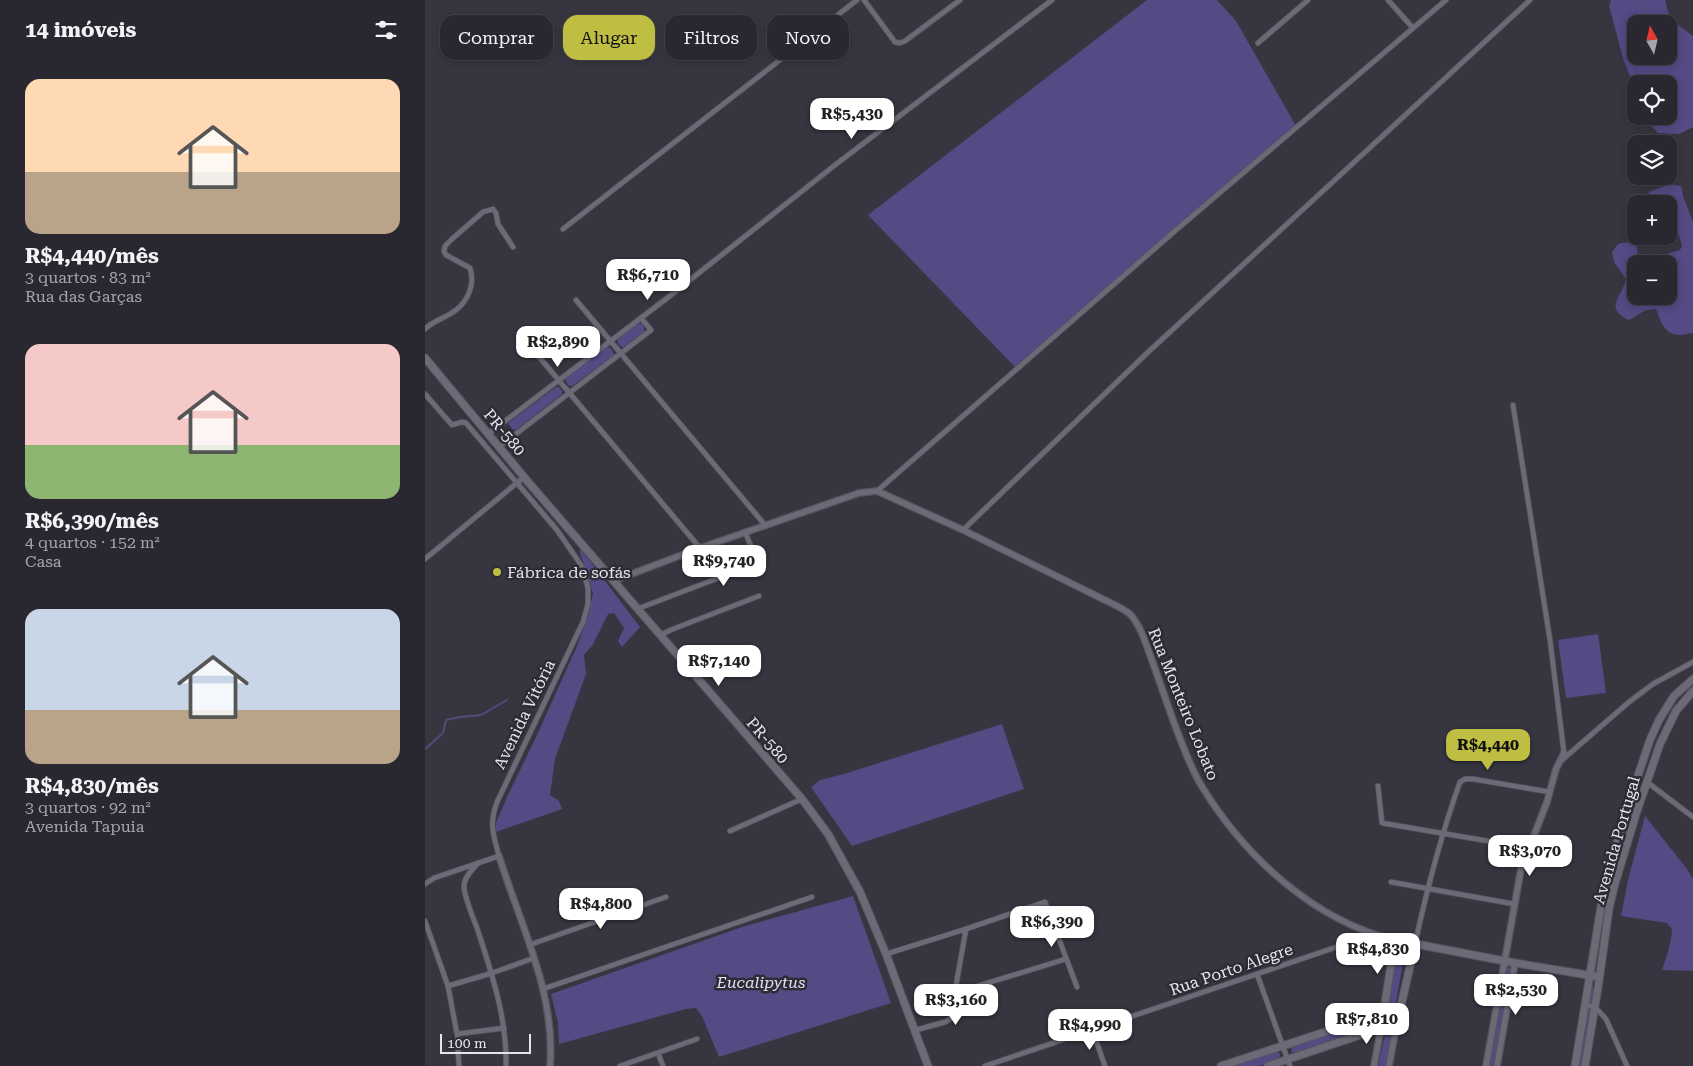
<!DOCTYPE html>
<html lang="pt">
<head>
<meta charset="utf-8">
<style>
	:root { --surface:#292830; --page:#313038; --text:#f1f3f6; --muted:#a5a6ab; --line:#45444c; --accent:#bebf42 }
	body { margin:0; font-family:"Roboto Serif",serif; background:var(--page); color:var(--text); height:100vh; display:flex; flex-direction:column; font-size:19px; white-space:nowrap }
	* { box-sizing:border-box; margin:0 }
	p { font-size:16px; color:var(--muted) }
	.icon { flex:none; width:28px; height:28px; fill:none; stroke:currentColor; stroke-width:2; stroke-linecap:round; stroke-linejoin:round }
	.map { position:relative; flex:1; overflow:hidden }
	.details { display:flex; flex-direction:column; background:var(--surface); width:425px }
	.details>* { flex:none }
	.guide { position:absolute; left:15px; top:15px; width:475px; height:45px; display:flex; gap:10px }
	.needle { width:32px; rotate:352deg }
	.controls { position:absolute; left:1202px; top:15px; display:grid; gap:10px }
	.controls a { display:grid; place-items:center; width:50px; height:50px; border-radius:10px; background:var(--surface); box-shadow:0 2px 8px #0003,0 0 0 1px var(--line); font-size:25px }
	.scale { position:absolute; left:15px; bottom:12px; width:91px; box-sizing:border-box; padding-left:5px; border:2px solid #e6e5ec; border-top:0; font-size:14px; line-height:18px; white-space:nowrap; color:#e6e5ec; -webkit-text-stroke:4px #2d2c36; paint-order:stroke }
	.price { position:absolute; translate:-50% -42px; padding:0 11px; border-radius:10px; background:#fff; color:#222; font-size:16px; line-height:32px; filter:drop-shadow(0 1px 2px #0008) }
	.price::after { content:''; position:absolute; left:50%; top:30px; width:15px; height:11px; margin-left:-8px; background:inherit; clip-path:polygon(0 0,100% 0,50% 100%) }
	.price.active { background:var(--accent); color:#111 }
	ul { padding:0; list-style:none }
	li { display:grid; align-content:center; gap:10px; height:265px; padding:0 25px }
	li span { display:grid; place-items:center; height:155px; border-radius:15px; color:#555 }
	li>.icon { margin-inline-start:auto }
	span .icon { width:90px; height:90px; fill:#fffc; stroke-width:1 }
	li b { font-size:21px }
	h2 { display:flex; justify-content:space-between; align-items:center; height:60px; padding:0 25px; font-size:21px }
	.chip { padding:0 18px; border-radius:15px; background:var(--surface); box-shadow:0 2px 8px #0003,0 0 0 1px var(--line); font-size:18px; line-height:45px }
	.chip.active { background:var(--accent); color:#111 }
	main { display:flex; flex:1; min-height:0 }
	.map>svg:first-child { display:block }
</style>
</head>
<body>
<main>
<section class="details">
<h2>14 imóveis<svg class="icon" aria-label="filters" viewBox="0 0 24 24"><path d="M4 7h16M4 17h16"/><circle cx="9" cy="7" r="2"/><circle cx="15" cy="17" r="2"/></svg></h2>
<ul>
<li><span style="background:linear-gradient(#ffd9b3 60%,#b9a48a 0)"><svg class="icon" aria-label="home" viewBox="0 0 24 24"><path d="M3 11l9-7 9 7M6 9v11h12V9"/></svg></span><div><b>R$4,440/mês</b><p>3 quartos · 83 m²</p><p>Rua das Garças</p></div></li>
<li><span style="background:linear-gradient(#f6c9c9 65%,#8fb573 0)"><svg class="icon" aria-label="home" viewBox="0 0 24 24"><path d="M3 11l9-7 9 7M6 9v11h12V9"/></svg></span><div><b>R$6,390/mês</b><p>4 quartos · 152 m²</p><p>Casa</p></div></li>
<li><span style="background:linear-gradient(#c9d6e8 65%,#b9a48a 0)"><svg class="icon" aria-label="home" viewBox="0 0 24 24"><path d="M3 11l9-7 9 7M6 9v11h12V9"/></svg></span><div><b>R$4,830/mês</b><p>3 quartos · 92 m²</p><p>Avenida Tapuia</p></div></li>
</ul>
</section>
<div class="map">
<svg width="1268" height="1066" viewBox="0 0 1268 1066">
	<rect width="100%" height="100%" fill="#373640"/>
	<g fill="#544a84" fill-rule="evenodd">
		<path d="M722,0H792L811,21L871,126L591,368L443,215Z"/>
		<path d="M1186,0H1240L1245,19L1268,36V127L1254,134L1233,133L1222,121L1220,116H1244V84H1211V92L1198,58L1184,6ZM1211,24H1244V56H1211Z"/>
		<path d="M1245,184L1256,186L1258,196L1268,222V333C1264,333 1260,335 1256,335C1239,335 1236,322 1231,309L1221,310L1204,320C1178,308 1197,297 1201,279L1189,262L1187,252L1193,244L1203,242L1212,247L1213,257L1217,264H1211V296H1244V264H1230L1235,256L1255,250L1257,246L1251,226L1244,219V204H1222L1221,202L1224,192Z"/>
		<path d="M213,323L217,324L219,327V332L199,347H197L193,344V339Z"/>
		<path d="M181,347L186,348L189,355L147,386L143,385L140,379Z"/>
		<path d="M131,387H134L137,391V394L91,430L87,429L83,423Z"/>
		<path d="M155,548L215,627L197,647L193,641L199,628L189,613L183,614L167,646L159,655L161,674L130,759L125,795L134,801L137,809L71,832V823L82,797L113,733L152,646L163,615L168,593L155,553Z"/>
		<path d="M1173,634L1181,693L1141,698L1133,640Z"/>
		<path d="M577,724L599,789L427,846L386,787L395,780L419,774Z"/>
		<path d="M1220,816L1262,869L1268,879V971L1237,970C1242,956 1246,944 1247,929L1242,923L1196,916L1203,880Z"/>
		<path d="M428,896L466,1003L294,1057L277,1016L271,1008L261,1009L134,1044L133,1023L126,994L320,926Z"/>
		<path d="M974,952H977L979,956L970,1008L964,1009L962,1007L971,954Z"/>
		<path d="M1081,967L1086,968L1070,1066H1064Z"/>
		<path d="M1167,987L1170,988L1156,1066H1153Z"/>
		<path d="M948,1018L950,1020V1025L870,1054L866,1051L867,1046Z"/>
		<path d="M960,1035L968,1037L963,1066H953Z"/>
		<path d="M851,1051L855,1054L854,1059L834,1066H805Z"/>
	</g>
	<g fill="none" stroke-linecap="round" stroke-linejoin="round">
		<g stroke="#594a79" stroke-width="2">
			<path d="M1219,0L1221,24"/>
			<path d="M1229,56L1237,84"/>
			<path d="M0,749L18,733L21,720L35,717L56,715L82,700"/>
		</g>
		<g stroke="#56555e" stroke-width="6">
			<g id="minor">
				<path d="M439,0L470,42L475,43L480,41L535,0"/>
				<path d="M963,0L988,28"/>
				<path d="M833,43L883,0"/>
				<path d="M138,229L432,0"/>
				<path d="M151,300L340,525"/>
				<path d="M0,329C9,320 21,318 31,310C44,300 50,283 45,268L21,255L19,251L20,246L27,239L58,212L68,209L71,213L73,224L88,247"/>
				<path d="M99,339L275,548"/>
				<path d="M0,394L27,425L37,422L41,423L132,530L152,559L157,567L163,588V604L158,622L72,802C64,824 68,834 74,856L9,878L0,884"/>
				<path d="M1088,405L1125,640L1139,753"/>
				<path d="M63,434L241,299L410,165L627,0"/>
				<path d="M74,447L226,330L216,318"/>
				<path d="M452,491L751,230L1021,0"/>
				<path d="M538,530L720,355L1105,0"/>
				<path d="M0,559L99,477"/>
				<path d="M212,609L333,563L320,532"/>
				<path d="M235,635L248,629L334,596"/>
				<path d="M1137,760L1204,702L1228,684L1268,662"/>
				<path d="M1222,782L1268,817"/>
				<path d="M953,786L957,823L1104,848"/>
				<path d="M305,831L377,799"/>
				<path d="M53,863C48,869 39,877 39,886C39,898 50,921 54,934C68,977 82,1020 81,1066"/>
				<path d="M966,882L1089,904"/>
				<path d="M0,921L23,986L32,1034L34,1066"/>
				<path d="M990,944C1002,889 1016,835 1035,782L1040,779H1048L1125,792"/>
				<path d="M104,945L241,897"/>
				<path d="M461,954L541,929L620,902L652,987"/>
				<path d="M832,974L865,1066"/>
				<path d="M23,986L67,973L109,958"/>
				<path d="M118,989L387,897"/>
				<path d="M530,993L641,959"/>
				<path d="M1160,1005L1170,1007L1181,1019L1202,1066"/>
				<path d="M667,1029L680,1066"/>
				<path d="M491,1030L520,1022L525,1019L541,929"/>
				<path d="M32,1034L79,1028"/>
				<path d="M233,1053L238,1066"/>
				<path d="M195,1066L272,1039"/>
				<path d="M560,1066L947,935"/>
			</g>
		</g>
		<g stroke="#56555e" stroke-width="8">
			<g id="tertiary">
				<path d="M188,581L275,548L434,493L452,491L538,530L692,606C696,608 701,611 705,614C715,625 720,641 725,655C733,677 741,700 749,723C757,743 765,767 776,785C819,856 889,921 970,940"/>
				<path d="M74,856C95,924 131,993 125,1066"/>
				<path d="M949,1066L956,1028"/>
				<path d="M964,1066L971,1028"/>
				<path d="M1061,1066L1096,869L1122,802L1131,769L1139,753"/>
				<path d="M1072,1066L1090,963"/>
			</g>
		</g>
		<g stroke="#56555e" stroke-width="9">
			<g id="secondary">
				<path d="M0,358L104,483L377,799L403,834L435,892L461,954L503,1066"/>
				<path d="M956,1028L970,940L1090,963L1169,976"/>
				<path d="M796,1066L958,1013H973"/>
				<path d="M843,1066L956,1028H971L990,944"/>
				<path d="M1150,1066L1177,901L1187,860L1203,805L1225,740L1234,720L1249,696L1268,679"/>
				<path d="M1160,1066L1173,988L1184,909L1189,887L1212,811L1235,744L1251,711L1268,691"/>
			</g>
		</g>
		<use href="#minor" stroke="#6b6a76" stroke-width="4.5"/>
		<use href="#tertiary" stroke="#6b6a76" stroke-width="5.5"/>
		<use href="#secondary" stroke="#6b6a76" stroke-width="7"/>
	</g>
	<circle fill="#bebf42" stroke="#2d2c36" stroke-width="2" cx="72" cy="572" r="5"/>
	<g text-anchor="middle" stroke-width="5" stroke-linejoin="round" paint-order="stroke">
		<g font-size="16" fill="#e6e5ec" stroke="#2d2c36">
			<text transform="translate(80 432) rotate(50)" y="6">PR-580</text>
			<text transform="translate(759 704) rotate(68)" y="6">Rua Monteiro Lobato</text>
			<text transform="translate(99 714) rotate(-64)" y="6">Avenida Vitória</text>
			<text transform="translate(343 740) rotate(49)" y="6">PR-580</text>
			<text transform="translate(1191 840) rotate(-74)" y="6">Avenida Portugal</text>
			<text transform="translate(806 969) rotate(-19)" y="6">Rua Porto Alegre</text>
		</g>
		<g font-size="16" fill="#e6e5ec" stroke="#2d2c36" text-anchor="start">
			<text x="82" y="578">Fábrica de sofás</text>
		</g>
		<g font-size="16" font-style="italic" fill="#e1e0f4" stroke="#2d2c36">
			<text x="336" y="988">Eucalipytus</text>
		</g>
	</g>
</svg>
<div class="controls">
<a><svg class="needle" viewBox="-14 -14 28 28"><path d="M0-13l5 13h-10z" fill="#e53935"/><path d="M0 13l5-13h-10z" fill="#a5a6ab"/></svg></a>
<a><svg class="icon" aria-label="locate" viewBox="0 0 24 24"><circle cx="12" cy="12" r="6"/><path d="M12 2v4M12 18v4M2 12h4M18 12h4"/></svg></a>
<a><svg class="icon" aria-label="layers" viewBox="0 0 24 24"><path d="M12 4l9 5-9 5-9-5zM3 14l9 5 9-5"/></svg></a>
<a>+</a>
<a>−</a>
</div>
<div class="scale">100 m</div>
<b class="price" style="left:427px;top:140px">R$5,430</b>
<b class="price" style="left:223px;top:301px">R$6,710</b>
<b class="price" style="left:133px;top:368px">R$2,890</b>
<b class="price" style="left:299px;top:587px">R$9,740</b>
<b class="price" style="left:294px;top:687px">R$7,140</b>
<b class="price active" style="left:1063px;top:771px">R$4,440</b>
<b class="price" style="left:1105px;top:877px">R$3,070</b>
<b class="price" style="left:176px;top:930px">R$4,800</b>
<b class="price" style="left:627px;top:948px">R$6,390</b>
<b class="price" style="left:953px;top:975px">R$4,830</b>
<b class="price" style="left:1091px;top:1016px">R$2,530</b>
<b class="price" style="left:531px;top:1026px">R$3,160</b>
<b class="price" style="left:942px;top:1045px">R$7,810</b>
<b class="price" style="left:665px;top:1051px">R$4,990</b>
<div class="guide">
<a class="chip">Comprar</a>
<a class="chip active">Alugar</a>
<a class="chip">Filtros</a>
<a class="chip">Novo</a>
</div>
</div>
</main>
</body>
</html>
